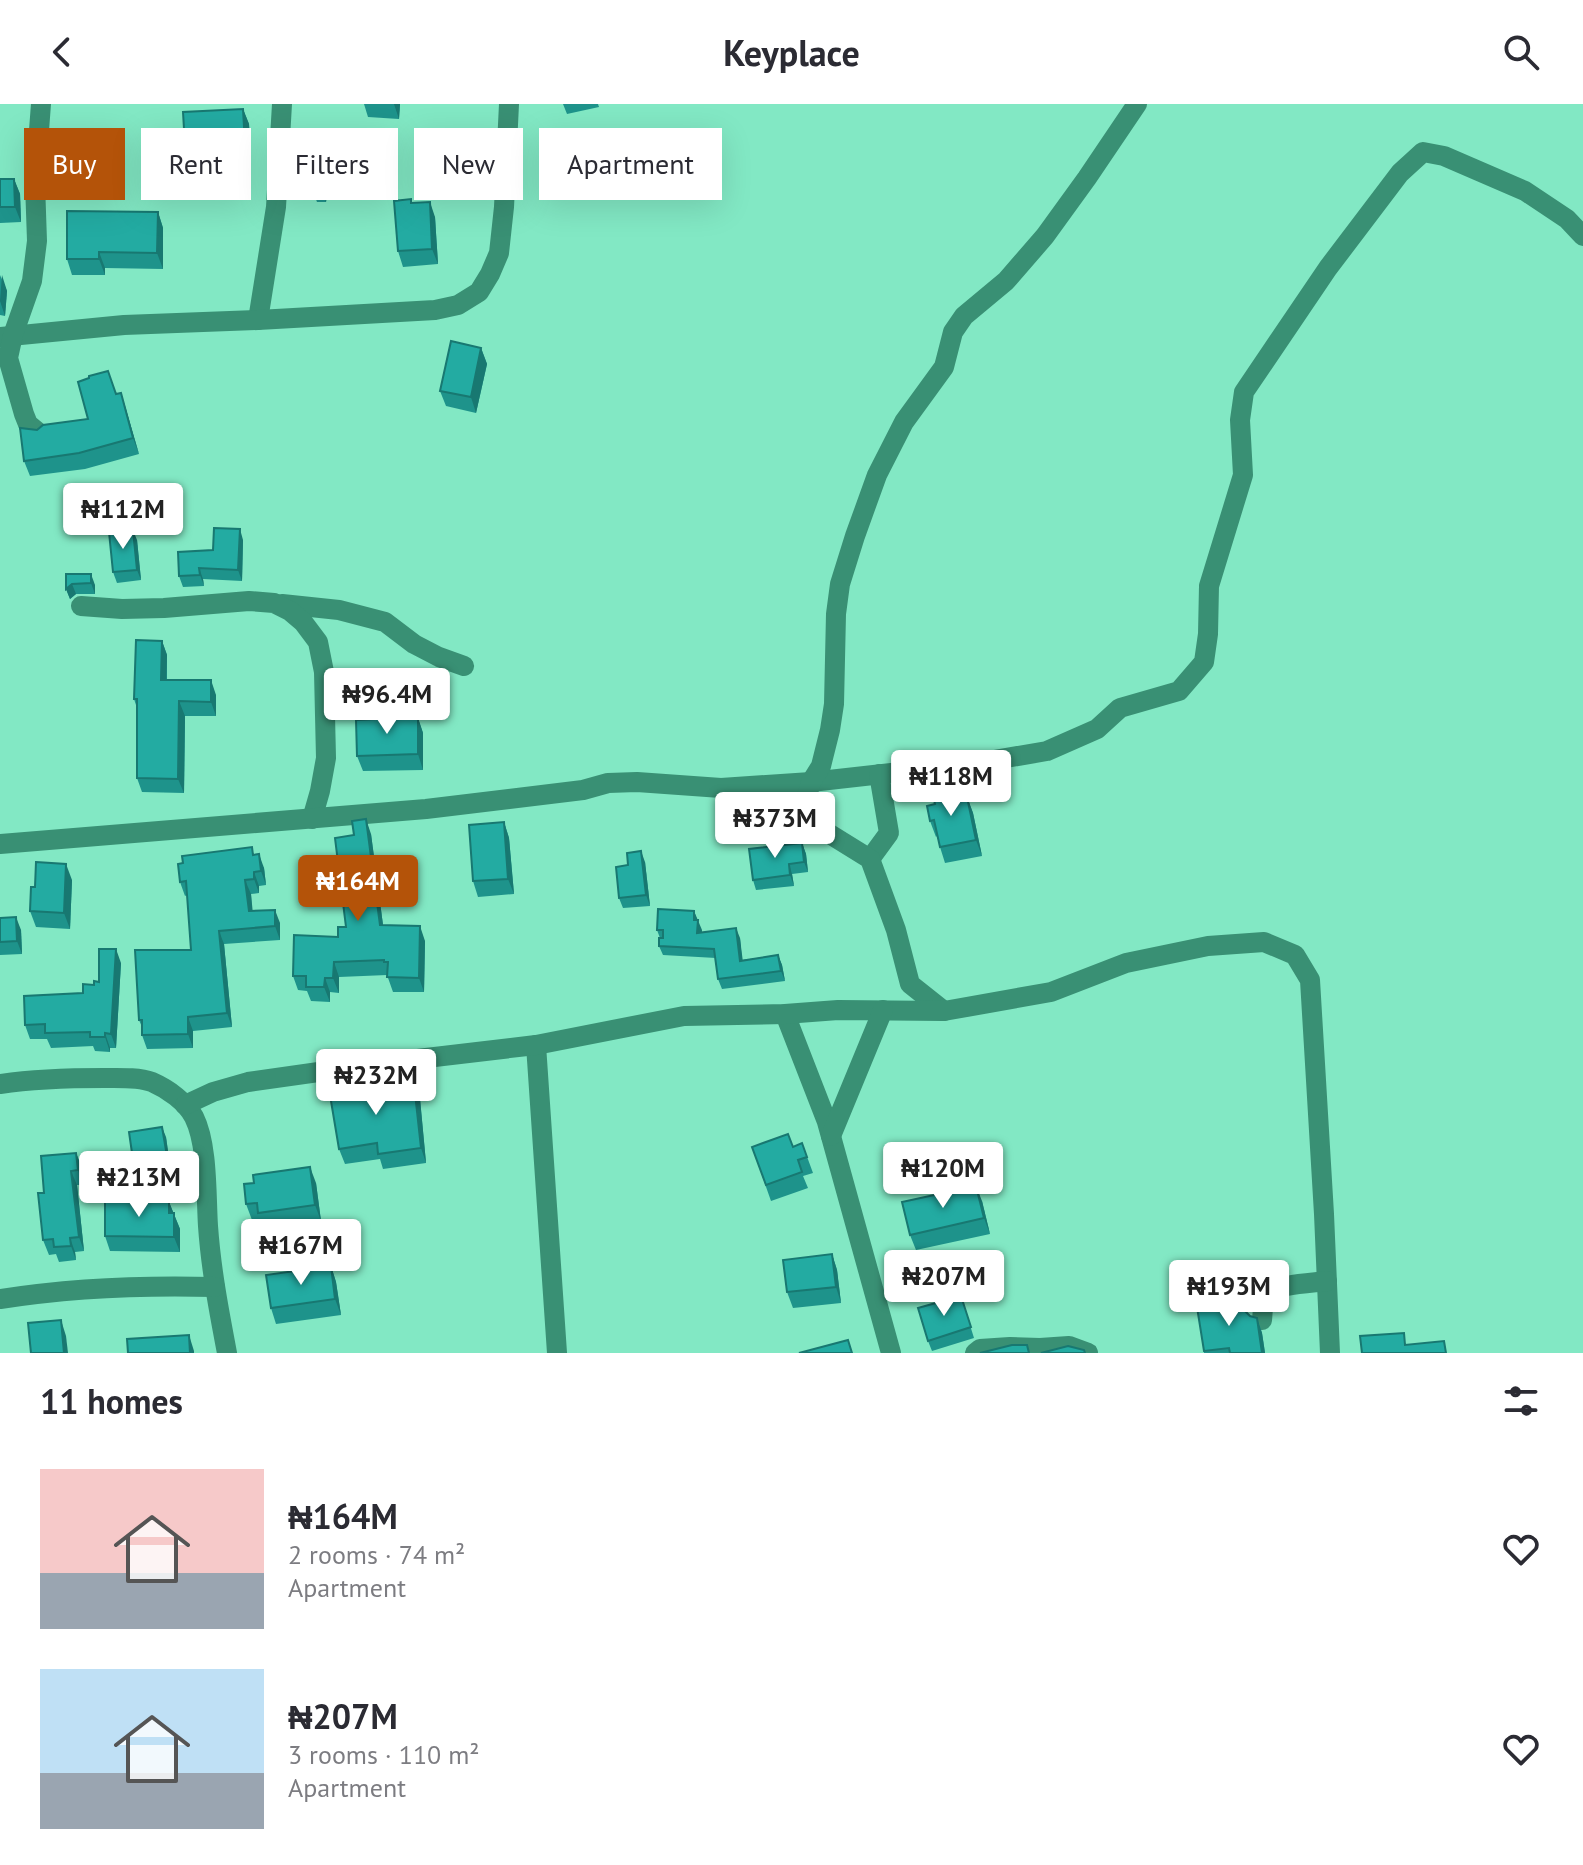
<!DOCTYPE html>
<html lang="en">
<head>
<meta charset="utf-8">
<style>
	:root { --surface:#fff; --page:#f7f7f7; --text:#2b2b33; --muted:#7c7c81; --accent:#b45309 }
	body { margin:0; font-family:"PT Sans",sans-serif; background:var(--page); color:var(--text); height:100vh; display:flex; flex-direction:column; font-size:30px; white-space:nowrap }
	* { box-sizing:border-box; margin:0 }
	p { font-size:26px; color:var(--muted) }
	.icon { flex:none; width:44px; height:44px; fill:none; stroke:currentColor; stroke-width:2; stroke-linecap:round; stroke-linejoin:round }
	.map { position:relative; height:1249px; overflow:hidden }
	.drawer { display:flex; flex-direction:column; background:var(--surface); flex:1 }
	.drawer>* { flex:none }
	.top-card { position:absolute; left:24px; top:24px; width:800px; height:72px; display:flex; gap:16px }
	.price { position:absolute; translate:-50% -68px; padding:0 18px; border-radius:8px; background:#fff; color:#222; font-size:26px; line-height:52px; filter:drop-shadow(0 2px 4px #0008) }
	.price::after { content:''; position:absolute; left:50%; top:48px; width:24px; height:18px; margin-left:-12px; background:inherit; clip-path:polygon(0 0,100% 0,50% 100%) }
	.price.current { background:var(--accent); color:#fff }
	ul { padding:0; list-style:none }
	li { display:flex; align-items:center; gap:24px; height:200px; padding:0 40px }
	li span { display:grid; place-items:center; flex:none; width:224px; height:160px; border-radius:0px; color:#555 }
	li>.icon { margin-inline-start:auto }
	span .icon { width:96px; height:96px; fill:#fffc; stroke-width:1 }
	li b { font-size:34px }
	h2 { display:flex; justify-content:space-between; align-items:center; height:96px; padding:0 40px; font-size:34px }
	.tag { padding:0 28px; border-radius:0px; background:var(--surface); box-shadow:0 8px 32px #0002; font-size:28px; line-height:72px }
	.tag.current { background:var(--accent); color:#fff }
	header { display:flex; justify-content:space-between; align-items:center; height:104px; padding:0 40px; background:var(--surface); font-size:36px; font-weight:700 }
	.map>svg:first-child { display:block }
</style>
</head>
<body>
<header><svg class="icon" aria-label="back" viewBox="0 0 24 24"><path d="M15 5l-7 7 7 7"/></svg>Keyplace<svg class="icon" aria-label="search" viewBox="0 0 24 24"><circle cx="10" cy="10" r="6"/><path d="M15 15l6 6"/></svg></header>
<div class="map">
<svg width="1583" height="1249" viewBox="0 0 1583 1249">
	<rect width="100%" height="100%" fill="#82e8c4"/>
	<g fill="none" stroke-linecap="round" stroke-linejoin="round">
		<g stroke="#399074" stroke-width="20">
			<path d="M258,216L276,103L282,0"/>
			<path d="M0,233L124,221L258,216L435,206L458,201L479,188L490,170L499,149L504,103L509,0"/>
			<path d="M39,329L28,320L24,310L8,254L13,231L32,177L37,137L35,79L41,0"/>
			<path d="M282,500L339,506L385,518L414,540L439,553L464,562"/>
			<path d="M81,502L122,505L164,504L249,497L274,499L290,507L303,518L318,538L324,568L326,654L320,687L312,715"/>
			<path d="M0,740L426,705L583,686L608,679L637,678L721,684L811,678L971,660L1047,647L1097,625L1120,604L1179,587L1204,558L1208,530L1209,482L1243,371L1240,316L1244,288L1328,164L1400,69L1423,48L1444,52L1525,87L1567,115L1583,132"/>
			<path d="M870,755L889,729L879,670"/>
			<path d="M944,907L910,880L896,826L870,755L828,729L805,699L811,678L821,662L830,626L834,600L836,510L840,480L855,432L877,371L904,318L944,263L953,228L964,212L1006,177L1045,132L1087,74L1137,0"/>
			<path d="M785,910L827,1018L891,1249"/>
			<path d="M536,941L557,1249"/>
			<path d="M0,980C34,975 69,974 104,974C119,974 138,973 152,978C168,985 186,998 194,1013C208,1041 206,1091 208,1122C211,1165 219,1207 227,1249"/>
			<path d="M185,1001L213,988L248,978L375,960L536,941L684,912L785,910L838,906L944,907L1051,888L1126,859L1208,842L1264,838L1295,851L1310,876L1324,1110L1330,1249"/>
			<path d="M831,1032L883,906"/>
			<path d="M0,1195C71,1184 143,1181 215,1183"/>
			<path d="M1262,1216C1263,1208 1262,1197 1268,1190C1276,1180 1314,1179 1327,1177"/>
			<path d="M975,1249L980,1245L1010,1243L1040,1244L1069,1242L1088,1249"/>
		</g>
	</g>
	<g fill="#1e938b">
		<path d="M364,0H400L399,15L368,13Z"/>
		<path d="M563,0H598L599,3L567,10Z"/>
		<path d="M243,5L249,20L251,56L222,58L221,56L191,58L185,42Z"/>
		<path d="M366,36L367,66L330,67L326,98H317L314,90H306L302,80L313,67V37Z"/>
		<path d="M0,75H14L20,90L21,118L0,119Z"/>
		<path d="M411,95L412,99L435,113L438,160L403,163L398,147Z"/>
		<path d="M158,108L163,124V165L105,164V171H72L67,155Z"/>
		<path d="M0,171L7,187L5,212L0,211Z"/>
		<path d="M481,244L487,260L476,309L446,302L440,287Z"/>
		<path d="M121,289L139,350L85,365L30,372L24,357L37,326L88,315L117,290Z"/>
		<path d="M137,436L141,476L117,479L113,468Z"/>
		<path d="M243,436L242,477L203,475L204,482L183,483L179,472L213,446Z"/>
		<path d="M66,470L95,481V490H76L70,495L66,485Z"/>
		<path d="M162,537L167,551V576L216,591V612H185L184,689L142,688L137,674V604L134,595Z"/>
		<path d="M408,610L410,614H418L423,629V666L363,667L357,652L375,615Z"/>
		<path d="M951,683L956,696L967,693L973,709L982,752L945,759L940,743L937,732L936,733L930,717L935,700Z"/>
		<path d="M504,718L509,734L514,790L478,793L473,777Z"/>
		<path d="M371,730L383,821L425,837L424,888H393L387,871L339,873V889L330,888V898L311,897L307,887L298,886L293,872L338,833L346,823Z"/>
		<path d="M802,739L806,750L808,768L792,770L794,782L756,786L753,776Z"/>
		<path d="M254,751L264,764L266,781L259,782V789L251,790L252,807L280,819V836L224,840L232,923L193,927V944L147,945L142,931V923L139,916L191,846L187,791L185,792L180,778Z"/>
		<path d="M645,758L650,802L623,804L619,794L628,761Z"/>
		<path d="M72,776L70,825L36,823L30,807L35,783Z"/>
		<path d="M694,807L702,829L740,834L742,856L778,851L782,861L785,877L722,885L718,875L716,854L663,851L659,842L660,834L657,826Z"/>
		<path d="M0,814L21,826L22,850L0,851Z"/>
		<path d="M121,859L116,944H110V948L95,947L93,942L51,944L47,935H30L25,921L83,889Z"/>
		<path d="M401,978L402,982L414,980L420,995L426,1059L383,1065L380,1055L345,1060L339,1045L358,992L383,989Z"/>
		<path d="M166,1033L171,1069L138,1074L134,1063Z"/>
		<path d="M802,1039L813,1069L803,1072L808,1084L771,1097L752,1043H793Z"/>
		<path d="M76,1049L82,1064L83,1081H77L84,1147L75,1148L76,1156L59,1158L56,1150L49,1151L43,1136L44,1089Z"/>
		<path d="M316,1079L321,1117L264,1125L260,1115L252,1116L246,1100Z"/>
		<path d="M982,1097L990,1130L916,1146L910,1131Z"/>
		<path d="M169,1098L180,1125V1148L110,1147L105,1132Z"/>
		<path d="M832,1150L837,1166L841,1199L793,1204L787,1188Z"/>
		<path d="M331,1162L336,1178L341,1211L276,1220L271,1204Z"/>
		<path d="M961,1192L974,1234L932,1247L928,1237Z"/>
		<path d="M1197,1203L1257,1214L1262,1229L1265,1249H1204Z"/>
	</g>
	<g fill="#187871">
		<path d="M394,0H400L399,15Z"/>
		<path d="M243,5L249,20L251,56L245,41Z"/>
		<path d="M363,26L366,36L367,66L364,56Z"/>
		<path d="M326,57L330,67L326,98L323,89Z"/>
		<path d="M14,75L20,90L21,118L15,103Z"/>
		<path d="M430,98L435,113L438,160L432,145Z"/>
		<path d="M158,108L163,124V165L157,149Z"/>
		<path d="M99,148L105,164V171L99,155Z"/>
		<path d="M2,171L7,187L5,212L0,197Z"/>
		<path d="M481,244L487,260L476,309L471,293Z"/>
		<path d="M121,289L126,305L139,350L133,334Z"/>
		<path d="M240,425L243,436L242,477L238,466Z"/>
		<path d="M133,426L137,436L141,476L137,466Z"/>
		<path d="M199,464L203,475L204,482L200,471Z"/>
		<path d="M91,470L95,481V490L91,479Z"/>
		<path d="M72,480L76,490L70,495L66,485Z"/>
		<path d="M162,537L167,551L166,590L161,576Z"/>
		<path d="M211,576L216,591V612L211,598Z"/>
		<path d="M179,597L185,612L184,689L178,675Z"/>
		<path d="M418,614L423,629V666L418,650Z"/>
		<path d="M967,693L973,709L982,752L976,736Z"/>
		<path d="M366,715L371,730L385,836L380,821Z"/>
		<path d="M504,718L509,734L514,790L508,775Z"/>
		<path d="M802,739L806,750L808,768L804,758Z"/>
		<path d="M641,747L645,758L650,802L646,791Z"/>
		<path d="M259,750L264,764L266,781L261,767Z"/>
		<path d="M66,760L72,776L70,825L64,809Z"/>
		<path d="M789,760L792,770L794,782L790,771Z"/>
		<path d="M254,768L259,782V789L254,775Z"/>
		<path d="M245,776L251,790L254,821L249,807Z"/>
		<path d="M275,806L280,819V836L275,822Z"/>
		<path d="M694,807L702,826L701,839L694,816Z"/>
		<path d="M16,813L21,826L22,850L17,837Z"/>
		<path d="M420,822L425,837L424,888L419,874Z"/>
		<path d="M736,824L740,834L744,867L740,857Z"/>
		<path d="M219,827L224,840L232,923L227,909Z"/>
		<path d="M116,845L121,859L116,944L111,930Z"/>
		<path d="M778,851L782,861L785,877L781,867Z"/>
		<path d="M334,858L339,873V889L333,874Z"/>
		<path d="M325,874L330,888V898L324,883Z"/>
		<path d="M188,913L193,927V944L188,930Z"/>
		<path d="M105,929L110,944V948L105,933Z"/>
		<path d="M414,980L420,995L426,1059L421,1044Z"/>
		<path d="M162,1023L166,1033L171,1069L168,1058Z"/>
		<path d="M76,1049L82,1064L83,1081L78,1066Z"/>
		<path d="M310,1063L316,1079L321,1117L315,1101Z"/>
		<path d="M71,1067L77,1081L84,1147L79,1133Z"/>
		<path d="M976,1082L982,1097L990,1130L984,1114Z"/>
		<path d="M169,1098L180,1125V1148L174,1133L169,1109Z"/>
		<path d="M70,1134L75,1148L76,1156L71,1142Z"/>
		<path d="M832,1150L837,1166L841,1199L836,1183Z"/>
		<path d="M331,1162L336,1178L341,1211L335,1195Z"/>
		<path d="M1257,1214L1262,1229L1265,1249H1262Z"/>
		<path d="M61,1216L66,1232L68,1249H64Z"/>
		<path d="M189,1231L194,1247V1249H190Z"/>
	</g>
	<g fill="#23aba2" stroke="#187871" stroke-width="2">
		<path d="M243,5L245,41L216,42V40L185,42L183,8Z"/>
		<path d="M363,26L364,56L326,57L323,89L313,88V81L302,80L304,66L313,67V37H317V27Z"/>
		<path d="M0,75H14L15,103H0Z"/>
		<path d="M411,95V99L430,98L432,145L398,147L394,97Z"/>
		<path d="M67,107L158,108L157,149L99,148V155H67Z"/>
		<path d="M451,237L481,244L471,293L440,287Z"/>
		<path d="M108,267L116,290L121,289L133,334L79,349L24,357L20,324L37,326L43,321L88,315L78,278L89,274V272Z"/>
		<path d="M214,424L240,425L238,466L199,464L200,471L179,472L178,448L213,446Z"/>
		<path d="M133,426L137,466L113,468L109,428Z"/>
		<path d="M66,470H91V479L72,480L66,485Z"/>
		<path d="M136,536L162,537L161,576H211V598L179,597L178,675L137,674V595H134Z"/>
		<path d="M408,610V614H418V650L357,652L356,616L375,615V611Z"/>
		<path d="M951,683L954,696L967,693L976,736L940,743L934,716L930,717L927,702L935,700L932,687Z"/>
		<path d="M366,715L380,821L420,822L419,874L387,873L388,858H384V856L334,858L333,874H325L324,883H306V872H293L294,831L338,833V823H346L335,734L354,731L352,717Z"/>
		<path d="M504,718L508,775L473,777L469,721Z"/>
		<path d="M802,739L804,758L789,760L790,771L753,776L749,745Z"/>
		<path d="M252,743L253,751L259,750L261,767L254,768V775L245,776L249,807L275,806V822L219,827L227,909L188,913V930L142,931V916H139L135,846H191L186,777L180,778L178,760L183,759L182,752Z"/>
		<path d="M641,747L646,791L619,794L616,763L628,761L627,749Z"/>
		<path d="M36,758L66,760L64,809L30,807L31,783H35Z"/>
		<path d="M658,805L694,807V816H698L697,829L736,824L740,857L778,851L781,867L718,875L714,845L659,842V834H663V826H657Z"/>
		<path d="M16,813L17,837L0,838V814Z"/>
		<path d="M99,845H116L111,930L105,929V933H90V928L45,929V920L25,921L24,892L83,889V880L94,881V877L99,878Z"/>
		<path d="M352,975L355,993L383,989L382,980L401,978V982L414,980L421,1044L378,1050L377,1039L339,1045L328,979Z"/>
		<path d="M162,1023L168,1058L134,1063L129,1028Z"/>
		<path d="M788,1030L793,1043L802,1039L807,1053L798,1056L802,1068L766,1081L752,1043Z"/>
		<path d="M76,1049L78,1066L71,1067L79,1133L70,1134L71,1142L54,1143L53,1135L43,1136L38,1089H44L41,1052Z"/>
		<path d="M310,1063L315,1101L258,1109L257,1099L246,1100L244,1080L254,1079L253,1071Z"/>
		<path d="M976,1082L984,1114L910,1131L902,1098Z"/>
		<path d="M105,1097L169,1098V1109H174V1133L105,1132Z"/>
		<path d="M832,1150L836,1183L787,1188L783,1156Z"/>
		<path d="M331,1162L335,1195L271,1204L266,1171Z"/>
		<path d="M961,1192L971,1223L928,1237L918,1204Z"/>
		<path d="M1244,1196L1245,1207L1250,1212L1257,1214L1262,1249H1230L1229,1244L1204,1247L1197,1203Z"/>
		<path d="M61,1216L64,1249H31L28,1219Z"/>
		<path d="M1404,1229L1405,1241L1444,1237L1446,1249H1362L1360,1232Z"/>
		<path d="M189,1231L190,1249H128L127,1235Z"/>
		<path d="M848,1236L852,1249H799Z"/>
		<path d="M1012,1241H1027L1029,1249H980Z"/>
		<path d="M1068,1242L1084,1246L1085,1249H1041Z"/>
	</g>
</svg>
<b class="price" style="left:123px;top:447px">₦112M</b>
<b class="price" style="left:387px;top:632px">₦96.4M</b>
<b class="price" style="left:951px;top:714px">₦118M</b>
<b class="price" style="left:775px;top:756px">₦373M</b>
<b class="price current" style="left:358px;top:819px">₦164M</b>
<b class="price" style="left:376px;top:1013px">₦232M</b>
<b class="price" style="left:943px;top:1106px">₦120M</b>
<b class="price" style="left:139px;top:1115px">₦213M</b>
<b class="price" style="left:301px;top:1183px">₦167M</b>
<b class="price" style="left:944px;top:1214px">₦207M</b>
<b class="price" style="left:1229px;top:1224px">₦193M</b>
<div class="top-card">
<a class="tag current">Buy</a>
<a class="tag">Rent</a>
<a class="tag">Filters</a>
<a class="tag">New</a>
<a class="tag">Apartment</a>
</div>
</div>
<section class="drawer">
<h2>11 homes<svg class="icon" aria-label="filters" viewBox="0 0 24 24"><path d="M4 7h16M4 17h16"/><circle cx="9" cy="7" r="2"/><circle cx="15" cy="17" r="2"/></svg></h2>
<ul>
<li><span style="background:linear-gradient(#f6c9c9 65%,#9aa5b1 0)"><svg class="icon" aria-label="home" viewBox="0 0 24 24"><path d="M3 11l9-7 9 7M6 9v11h12V9"/></svg></span><div><b>₦164M</b><p>2 rooms · 74 m²</p><p>Apartment</p></div><svg class="icon" aria-label="heart" viewBox="0 0 24 24"><path d="M12 20l-8-8c-3-5 5-10 8-4 3-6 11-1 8 4z"/></svg></li>
<li><span style="background:linear-gradient(#bfe0f5 65%,#9aa5b1 0)"><svg class="icon" aria-label="home" viewBox="0 0 24 24"><path d="M3 11l9-7 9 7M6 9v11h12V9"/></svg></span><div><b>₦207M</b><p>3 rooms · 110 m²</p><p>Apartment</p></div><svg class="icon" aria-label="heart" viewBox="0 0 24 24"><path d="M12 20l-8-8c-3-5 5-10 8-4 3-6 11-1 8 4z"/></svg></li>
</ul>
</section>
</body>
</html>
